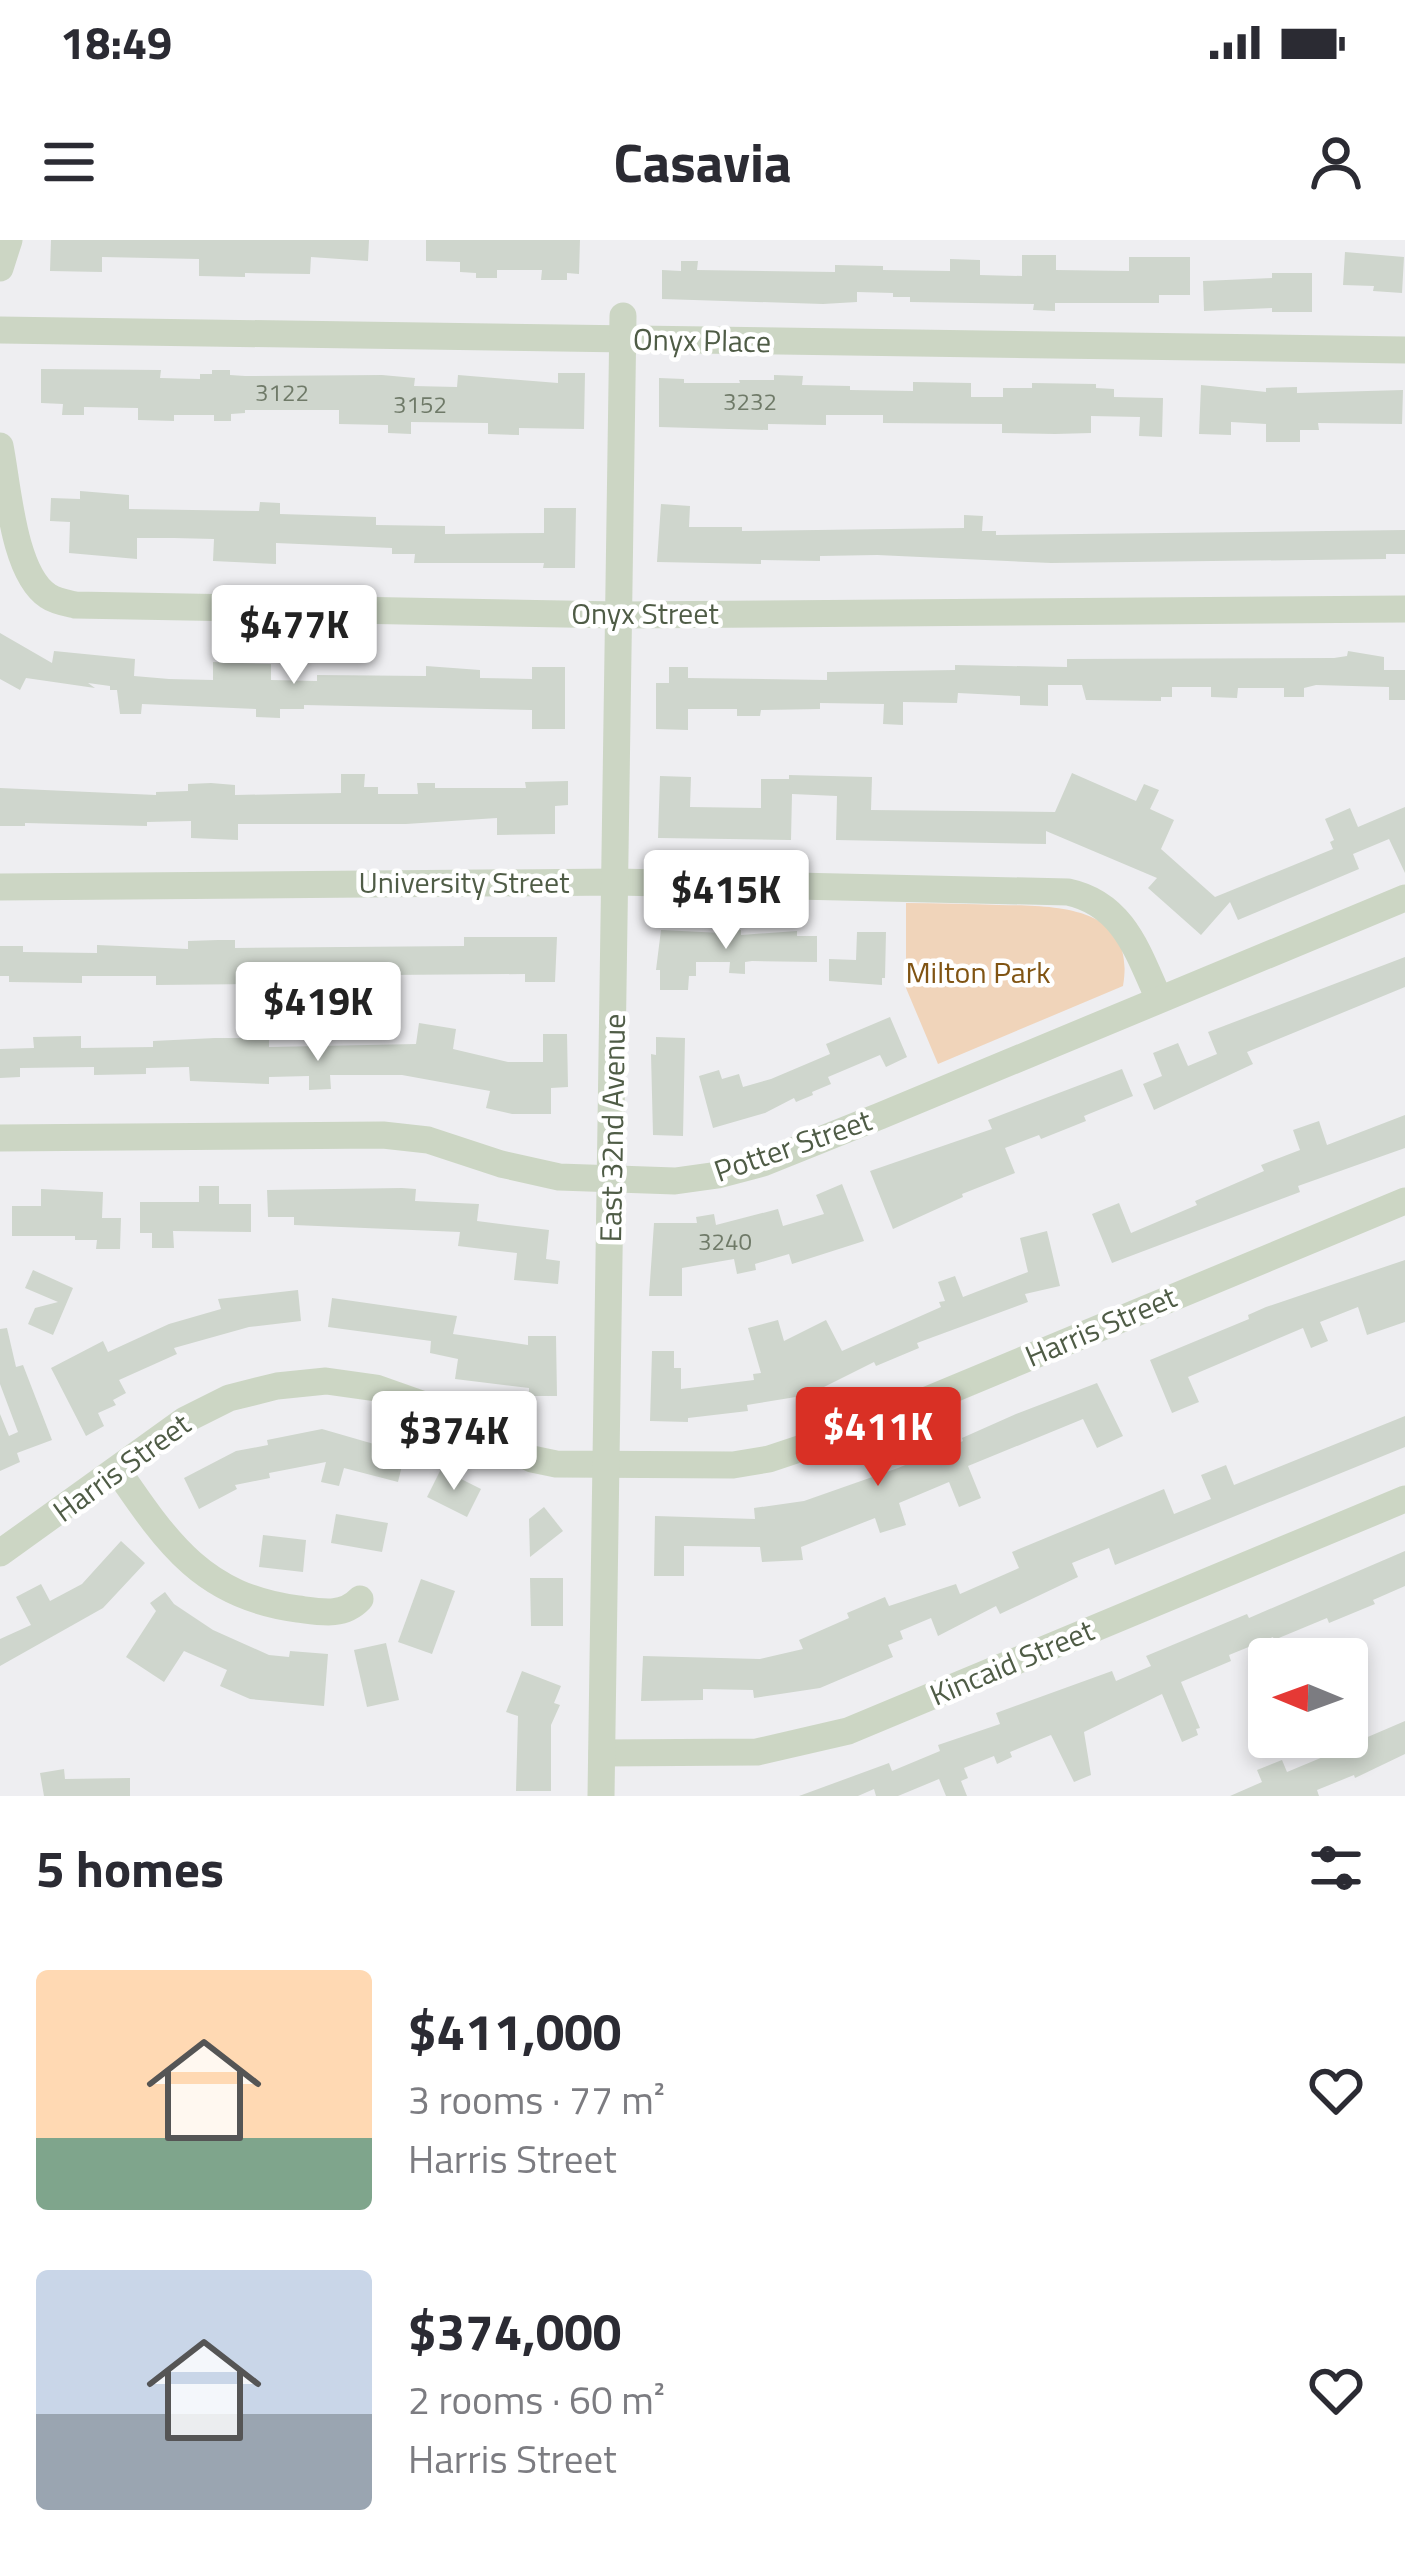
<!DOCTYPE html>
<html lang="en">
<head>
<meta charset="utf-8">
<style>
	:root { --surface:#fff; --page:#f2f2f3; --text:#2b2b33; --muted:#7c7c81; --accent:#d93025 }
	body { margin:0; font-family:"Titillium Web",sans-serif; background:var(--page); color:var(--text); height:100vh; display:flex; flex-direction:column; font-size:45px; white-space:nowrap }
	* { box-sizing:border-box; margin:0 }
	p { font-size:39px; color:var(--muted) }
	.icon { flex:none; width:66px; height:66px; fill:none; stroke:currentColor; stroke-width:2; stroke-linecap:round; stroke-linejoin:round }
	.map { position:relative; height:1556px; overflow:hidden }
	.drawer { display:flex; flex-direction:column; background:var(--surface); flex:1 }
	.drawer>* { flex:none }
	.needle { width:78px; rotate:271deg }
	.buttons { position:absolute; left:1248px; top:1398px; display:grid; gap:24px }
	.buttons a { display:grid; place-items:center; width:120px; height:120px; border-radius:12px; background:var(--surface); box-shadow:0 6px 18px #0003; font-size:60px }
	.price { position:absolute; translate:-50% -102px; padding:0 27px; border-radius:12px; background:#fff; color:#222; font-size:39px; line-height:78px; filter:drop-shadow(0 3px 6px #0008) }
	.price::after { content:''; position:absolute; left:50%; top:72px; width:36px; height:27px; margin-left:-18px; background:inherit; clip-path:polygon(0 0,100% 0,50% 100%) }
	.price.on { background:var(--accent); color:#fff }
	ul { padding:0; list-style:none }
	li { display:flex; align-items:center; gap:36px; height:300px; padding:0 36px }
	li span { display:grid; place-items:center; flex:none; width:336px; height:240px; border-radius:12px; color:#555 }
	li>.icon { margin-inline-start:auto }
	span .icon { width:144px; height:144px; fill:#fffc; stroke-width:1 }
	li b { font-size:51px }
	h2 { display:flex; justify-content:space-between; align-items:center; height:144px; padding:0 36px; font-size:51px }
	.status { display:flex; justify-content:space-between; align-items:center; height:84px; padding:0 60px; background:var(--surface); direction:ltr }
	.status svg { height:33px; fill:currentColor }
	header { display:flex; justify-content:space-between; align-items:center; height:156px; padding:0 36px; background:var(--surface); font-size:54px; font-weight:700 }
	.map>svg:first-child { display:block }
</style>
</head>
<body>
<div class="status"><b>18:49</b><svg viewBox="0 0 49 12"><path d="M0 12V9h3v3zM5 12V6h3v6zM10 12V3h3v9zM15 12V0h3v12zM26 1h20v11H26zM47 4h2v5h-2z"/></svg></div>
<header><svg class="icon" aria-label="menu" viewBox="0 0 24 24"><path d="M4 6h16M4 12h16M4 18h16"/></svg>Casavia<svg class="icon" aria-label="person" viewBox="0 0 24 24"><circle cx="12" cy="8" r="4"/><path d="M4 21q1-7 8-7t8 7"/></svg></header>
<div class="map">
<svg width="1405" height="1556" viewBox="0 0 1405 1556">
	<rect width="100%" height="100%" fill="#eeeef1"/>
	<path fill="#f0d4ba" d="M906,663C937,663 968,664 999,665C1056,666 1137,665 1123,746L938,824L906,748Z"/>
	<g fill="#cfd6cd">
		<path d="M51,0H369L368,21L311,17L310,34L245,33V37L199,36V19L102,17V32L50,31Z"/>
		<path d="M426,0H580L579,34L567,33V40H541L542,30H497V38H476V33L460,32V22L426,21Z"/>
		<path d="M1345,12L1404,17L1402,53L1373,51L1374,46L1343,45Z"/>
		<path d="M1022,15H1056V30L1129,31V17H1190V55H1159V63H1055V71L1033,70L1034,64L910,62V57H893V53L857,52V62L823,64L662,59V30L681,31V21H698L697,30L835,32V25L883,26V30L950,31V19L980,20V35L1022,36Z"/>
		<path d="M1272,33H1312V72H1272V68L1204,71L1203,41L1272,38Z"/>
		<path d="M41,129L161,130L160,138L200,139V134H212V130H230V135L245,136L382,135L415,138L414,146L457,147L458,135L558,143V133H585L584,189L519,188V195L488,194V183L411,182V194L388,193V185L339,184V170H245V173L231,174V181H214V175H174V181L138,180V168L84,167V175H62L63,164L41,163Z"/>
		<path d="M774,135L803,136L802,145L850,146V150L913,151V142L971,143V157H1003V148H1032V143L1096,144V148L1114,149V157L1163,158L1162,197L1139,196L1140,177L1091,176V193L1055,194L1002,193V184L883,183V175H826V185L768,184V190L659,187V138L684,139V143H740L739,140H774Z"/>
		<path d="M1201,145L1266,152V148L1297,147V153L1403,150L1402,184L1318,183L1319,190H1300V202H1266V184L1231,182V195L1199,194Z"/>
		<path d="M80,251L129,255V269L259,271L260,262L280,263V274L376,277V285L445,286V294L544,293V268H576L575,328H543L544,323H414L415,314H392V308L276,303V324L213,321L214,299L174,298H137V319L69,313L70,282L50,281L51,258L80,259Z"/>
		<path d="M661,264L690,266L689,287H742V291L964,288V275L983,276L982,291H996V295L1405,290V314H1386V319L1051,323L877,315L820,316V321L761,320V324L657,322Z"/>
		<path d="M0,393L52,423L54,411L135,419L134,436L169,439L213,440V422L271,424V440L317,441V435L426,436V426L480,430V438L532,439V427H565V489H532V470L304,465V469H280V478L256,477V469L142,464L141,474H120L117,450H110V446L88,443L95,448L26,438L20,450L0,439Z"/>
		<path d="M1348,411L1384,417V430H1405V460H1389V447L1316,445L1304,448V457H1284V448H1238L1237,458L1211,457V447H1172V457H1161V461L1086,460L1082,445H1048V466L1020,465V456L958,453L957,463L903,462V485L883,484L884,464L820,463V469L761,470L760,476H737V469H688V490L656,489V443H669V427H688V438L827,440V432L955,430V425L1067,427V419L1334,418L1347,416Z"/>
		<path d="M1072,533L1136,561L1144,544L1159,550L1150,569L1174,580L1161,609L1215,657L1333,609L1330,602L1334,600L1325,579L1350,568L1358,587L1405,567V633L1389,599L1353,614L1359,629L1238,680L1230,662L1201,695L1148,648L1157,638L1046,591V604L836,600L837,556L792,554L791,600L658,598L660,536L691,537L690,567L761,568V539H789V535L872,537L871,570L1055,572Z"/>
		<path d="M341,534H365L364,547H378V554H418L417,543H435V548H526L525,542L568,541V565L555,566V594L497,595V578L406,584H238V600L191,598V581L147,582V586L25,583V586H0V548L156,555V552L188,551V544L211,543L235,545V555L341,553Z"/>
		<path d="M722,689L741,690V695L797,691V696H817V722L752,721L745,722V734L729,733L730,722H696V736H689L688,750H660V730H656L661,690L722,693Z"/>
		<path d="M857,692H886L885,738H882V745L829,741V719L856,720Z"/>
		<path d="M464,697H557L555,742H525V734L267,736V744L156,745V736H82V743L9,742V736H0V706H23V712L97,713V705L188,709V701L218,700H235V708L464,706Z"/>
		<path d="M1405,717V747L1247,812L1253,824L1154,870L1143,844L1162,836L1153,813L1178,803L1188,826L1217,814L1208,792Z"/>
		<path d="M890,777L907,817L886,827L880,815L828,837L831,844L812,852L813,855L796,862L794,858L765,873L713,888L699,836L719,830L722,839L739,834L743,847L771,839L830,814L826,804Z"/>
		<path d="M419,783L456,789L453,809L508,822H543V794H567L568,847L551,848V874H512L486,868L490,851L402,835H330L331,849L309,850V836L269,837V844L190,841L189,827L146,828V834L94,835V827L20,828V837L0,838V809L34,808L33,797L81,796V808L153,807V801L215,798H269V807L416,804Z"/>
		<path d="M656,797L685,798L683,896L653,895L651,814L656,815Z"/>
		<path d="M1122,829L1133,856L1084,876L1086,881L1041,899L1039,895L1005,908L1015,933L962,954L963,957L893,989L870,931L992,889L988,880Z"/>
		<path d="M1405,875V908L1298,946L1300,952L1112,1023L1092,974L1119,963L1131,993L1197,965L1195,961L1264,931L1261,925L1300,910L1293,890L1319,881L1327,905Z"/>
		<path d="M842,944L864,1001L792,1024L789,1014L755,1024L756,1030L737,1034L734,1019L682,1028V1056H649L654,983H697L696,977L714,974L716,985L778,969L783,986L824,974L816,955Z"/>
		<path d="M199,946H219V964H251V992L173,991L174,1008H152V993H140V962H199Z"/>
		<path d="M402,948L416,949L415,961L479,964L477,981L549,990L546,1019L560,1021L558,1044L514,1040L517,1013L458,1006L460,992L294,985V977H268L267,950Z"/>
		<path d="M41,949L103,952L102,978H121L120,1009H96L97,1000H75V996H12V966H41Z"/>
		<path d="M1047,991L1060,1046L1025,1054L1028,1062L917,1103L919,1108L876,1126L874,1122L808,1155L747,1165L748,1171L688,1178V1182L650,1181L652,1111H674V1128H681V1149L754,1140L753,1134L761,1133L748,1088L778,1080L784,1101L826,1080L842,1111L941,1067L939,1062L945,1061L938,1042L955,1036L963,1057L1028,1032L1020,998Z"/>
		<path d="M1405,1020V1082L1367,1095L1358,1067L1320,1082L1328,1101L1311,1108L1303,1088L1188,1137L1199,1162L1172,1173L1150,1120L1249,1079L1248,1075L1266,1067Z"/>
		<path d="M33,1030L73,1048L53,1095L28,1084L35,1068L58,1062L25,1048Z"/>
		<path d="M298,1050L301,1081L249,1087L174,1108L177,1114L119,1140L126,1153L113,1160L116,1165L98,1173L104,1186L86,1196L51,1128L103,1101L108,1112L169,1084L221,1069L218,1059Z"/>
		<path d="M332,1058L457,1076L453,1094L528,1105V1096H556L557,1156H529V1148L455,1139L458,1119L430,1113L431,1101L328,1087Z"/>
		<path d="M7,1088L16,1127L23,1125L52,1200L17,1213L20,1222L0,1231V1174L9,1196L18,1192L0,1144V1089Z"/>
		<path d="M1097,1143L1123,1196L1097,1208L1083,1179L968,1226L981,1258L959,1267L949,1242L899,1263L906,1285L880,1293L875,1278L801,1307L803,1320L762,1322L760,1307L684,1306V1336H654L655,1276L755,1279L754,1268L804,1261L898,1228L963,1201L962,1198L1016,1174Z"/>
		<path d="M1405,1176V1207L1115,1325L1109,1308L1072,1323L1078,1337L1000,1374L996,1366L938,1396L931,1378L900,1391L903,1399L888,1405L893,1417L820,1448L754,1458L753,1450L703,1449V1460L641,1461L643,1416L760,1419L803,1409L799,1400L849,1378L847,1373L885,1357L889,1366L956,1344L960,1354L1019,1328L1012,1312L1164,1249L1174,1274L1211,1259L1201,1235L1226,1225L1234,1245Z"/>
		<path d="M322,1189L405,1213L398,1242L344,1228L339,1246L321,1242L326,1222L269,1233L270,1238L235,1245L237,1249L199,1269L184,1238L236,1211L268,1205L267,1200Z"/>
		<path d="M441,1229L481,1249L467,1277L427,1257Z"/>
		<path d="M544,1267L563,1291L530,1317L529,1279Z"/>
		<path d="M336,1274L388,1283L382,1312L331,1303Z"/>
		<path d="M263,1295L306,1300L303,1332L259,1327Z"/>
		<path d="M121,1301L145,1323L103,1368L0,1426V1399L31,1385L16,1357L41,1344L50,1361L82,1344Z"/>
		<path d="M1405,1311V1346L1373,1360L1375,1364L1329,1383L1327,1378L1274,1400L1273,1397L1229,1415L1231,1421L1181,1442L1200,1488L1196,1489L1198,1495L1182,1502L1162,1454L1084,1492L1091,1535L1074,1542L1051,1495L1010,1512L1012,1517L997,1524L994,1516L964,1528L968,1538L961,1541L967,1556H946L939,1539L898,1556H876L874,1549L858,1556H799L889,1523L892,1531L940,1511L938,1505L1000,1484L996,1473L1112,1431L1116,1441L1151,1426L1146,1416L1247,1374L1249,1378Z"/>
		<path d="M530,1338H563V1386H531Z"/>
		<path d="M421,1339L455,1351L432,1414L398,1402Z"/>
		<path d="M165,1352L174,1364L213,1390L269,1415L289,1417L290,1411L328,1414L324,1466L250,1459L220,1446L227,1430L184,1411L164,1442L126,1417L156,1371L150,1363Z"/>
		<path d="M386,1403L399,1460L367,1467L354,1410Z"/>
		<path d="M522,1431L561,1446L554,1463L560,1465L551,1485V1551H516L518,1476L506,1472Z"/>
		<path d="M1405,1481V1514L1355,1538L1354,1535L1317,1550L1319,1556H1230L1262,1542L1257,1530L1282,1520L1287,1532L1323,1517L1318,1505L1338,1497H1346L1349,1505Z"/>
		<path d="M64,1529L65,1539L130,1538V1556H44L40,1533Z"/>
	</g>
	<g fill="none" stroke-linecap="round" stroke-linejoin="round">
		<g stroke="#ccd6c4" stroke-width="27">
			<path d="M0,28L9,0"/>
			<path d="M0,90L1405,110"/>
			<path d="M0,206C8,246 13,333 48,356C55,361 66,363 75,365L619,375L1405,369"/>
			<path d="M0,647L617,642L1068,652C1124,664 1138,713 1159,759"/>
			<path d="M0,898L383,895L428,900L501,924L559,937L675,941L718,935L763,923L880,876L1405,658"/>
			<path d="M118,1231C168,1304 204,1357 298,1369C321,1372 343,1377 360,1359"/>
			<path d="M0,1313L185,1180L229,1158L277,1146L326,1141L376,1148L427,1166L532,1219L556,1224L733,1225L769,1219L850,1192L1405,961"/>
			<path d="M602,1513L757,1512L848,1491L1405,1259"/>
			<path d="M601,1556L623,76"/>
		</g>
	</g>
	<g text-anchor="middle" stroke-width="9" stroke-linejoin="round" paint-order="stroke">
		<g font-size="24" fill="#6f7a68">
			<text x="282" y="161">3122</text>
			<text x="750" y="170">3232</text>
			<text x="420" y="173">3152</text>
			<text x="725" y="1010">3240</text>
		</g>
		<g font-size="30" fill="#4f5c46" stroke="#fff">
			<text transform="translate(702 101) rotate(1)" y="10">Onyx Place</text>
			<text x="645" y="384">Onyx Street</text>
			<text x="464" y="653">University Street</text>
			<text transform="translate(613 888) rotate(-89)" y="10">East 32nd Avenue</text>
			<text transform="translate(793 906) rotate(-19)" y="10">Potter Street</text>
			<text transform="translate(1101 1087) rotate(-23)" y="10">Harris Street</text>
			<text transform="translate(122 1228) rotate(-36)" y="10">Harris Street</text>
			<text transform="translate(1012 1423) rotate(-23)" y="10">Kincaid Street</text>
		</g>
		<g font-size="30" fill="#805413" stroke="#fff">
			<text x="978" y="743">Milton Park</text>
		</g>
	</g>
</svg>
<div class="buttons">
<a><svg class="needle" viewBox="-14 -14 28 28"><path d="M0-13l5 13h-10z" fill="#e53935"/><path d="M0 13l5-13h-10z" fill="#7c7c81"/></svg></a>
</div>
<b class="price" style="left:294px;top:447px">$477K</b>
<b class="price" style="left:726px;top:712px">$415K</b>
<b class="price" style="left:318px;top:824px">$419K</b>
<b class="price on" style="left:878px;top:1249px">$411K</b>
<b class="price" style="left:454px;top:1253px">$374K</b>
</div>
<section class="drawer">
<h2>5 homes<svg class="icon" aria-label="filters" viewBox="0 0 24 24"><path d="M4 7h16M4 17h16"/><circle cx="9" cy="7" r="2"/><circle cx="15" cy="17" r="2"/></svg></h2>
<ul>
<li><span style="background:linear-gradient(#ffd9b3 70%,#7fa58c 0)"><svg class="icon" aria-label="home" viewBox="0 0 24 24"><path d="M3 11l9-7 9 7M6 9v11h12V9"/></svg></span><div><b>$411,000</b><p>3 rooms · 77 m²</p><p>Harris Street</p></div><svg class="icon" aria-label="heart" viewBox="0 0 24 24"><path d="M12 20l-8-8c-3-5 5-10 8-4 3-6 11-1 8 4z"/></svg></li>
<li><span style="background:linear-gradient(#c9d6e8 60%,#9aa5b1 0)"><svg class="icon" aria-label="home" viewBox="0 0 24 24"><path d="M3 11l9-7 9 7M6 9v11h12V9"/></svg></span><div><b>$374,000</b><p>2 rooms · 60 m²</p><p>Harris Street</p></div><svg class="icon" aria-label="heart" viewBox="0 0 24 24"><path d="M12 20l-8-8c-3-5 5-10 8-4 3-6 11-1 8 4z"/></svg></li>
</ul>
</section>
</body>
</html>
